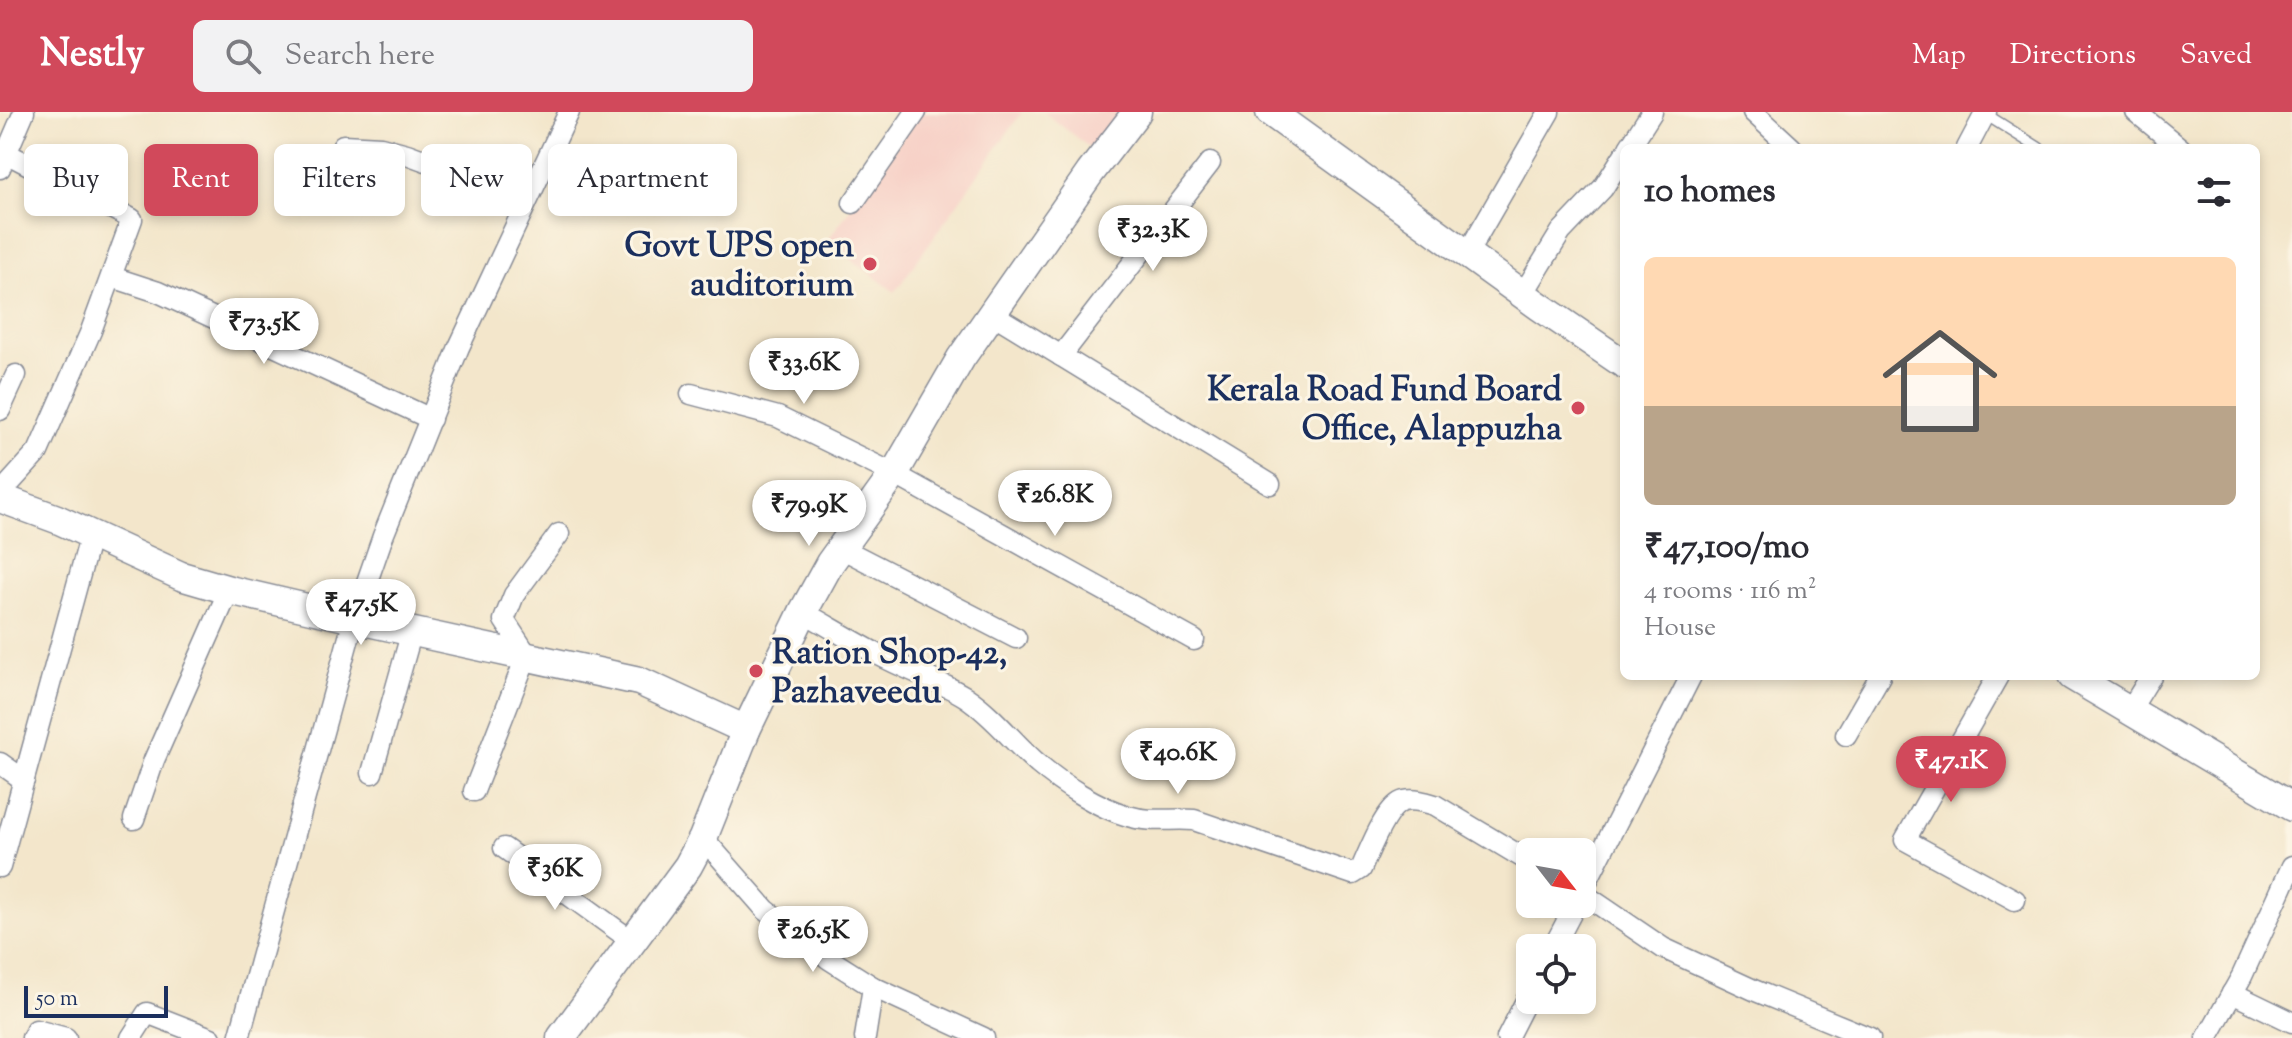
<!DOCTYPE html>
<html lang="en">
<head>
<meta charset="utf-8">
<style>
	:root { --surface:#fff; --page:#f2f2f3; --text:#2b2b33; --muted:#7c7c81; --accent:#d1495b }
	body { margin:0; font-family:"Sorts Mill Goudy",serif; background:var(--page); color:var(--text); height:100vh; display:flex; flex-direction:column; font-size:30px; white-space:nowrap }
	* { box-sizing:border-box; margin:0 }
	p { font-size:26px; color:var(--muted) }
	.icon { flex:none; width:44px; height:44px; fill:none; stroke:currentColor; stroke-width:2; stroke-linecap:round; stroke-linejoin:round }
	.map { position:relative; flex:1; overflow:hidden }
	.side { position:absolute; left:1620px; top:32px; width:640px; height:536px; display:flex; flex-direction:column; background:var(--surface); border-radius:12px; box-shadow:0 4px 12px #0003 }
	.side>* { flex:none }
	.top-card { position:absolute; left:24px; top:32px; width:760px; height:72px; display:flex; gap:16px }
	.needle { width:52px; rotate:121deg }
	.tools { position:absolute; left:1516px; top:726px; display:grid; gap:16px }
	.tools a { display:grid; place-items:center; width:80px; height:80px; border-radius:12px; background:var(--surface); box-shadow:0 4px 12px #0003; font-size:40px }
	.scale { position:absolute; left:24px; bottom:20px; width:144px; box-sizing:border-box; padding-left:8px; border:4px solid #1b2f5e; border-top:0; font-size:22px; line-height:28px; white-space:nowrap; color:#1b2f5e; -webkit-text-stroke:6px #fcf5e5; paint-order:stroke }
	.price { position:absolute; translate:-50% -68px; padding:0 18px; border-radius:28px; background:#fff; color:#222; font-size:26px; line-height:52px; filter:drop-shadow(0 2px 4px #0008) }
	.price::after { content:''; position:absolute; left:50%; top:48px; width:24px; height:18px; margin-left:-12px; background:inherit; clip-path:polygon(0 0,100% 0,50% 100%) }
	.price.active { background:var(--accent); color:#fff }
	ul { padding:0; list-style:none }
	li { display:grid; align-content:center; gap:16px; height:424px; padding:0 24px }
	li span { display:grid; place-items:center; height:248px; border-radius:12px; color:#555 }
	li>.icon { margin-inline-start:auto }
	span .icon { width:144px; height:144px; fill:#fffc; stroke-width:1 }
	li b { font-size:34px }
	h2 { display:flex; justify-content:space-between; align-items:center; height:96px; padding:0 24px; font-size:34px }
	.chip { padding:0 28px; border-radius:12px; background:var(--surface); box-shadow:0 4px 12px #0003; font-size:28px; line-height:72px }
	.chip.active { background:var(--accent); color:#fff }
	header { display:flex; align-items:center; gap:48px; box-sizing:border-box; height:112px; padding:0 40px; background:var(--accent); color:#fff }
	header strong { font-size:38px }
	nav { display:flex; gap:44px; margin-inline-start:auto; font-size:28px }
	.search { width:560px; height:72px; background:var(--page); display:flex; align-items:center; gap:20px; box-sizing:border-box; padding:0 28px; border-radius:12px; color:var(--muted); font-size:30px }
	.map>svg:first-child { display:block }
</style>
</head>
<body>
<header>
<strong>Nestly</strong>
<div class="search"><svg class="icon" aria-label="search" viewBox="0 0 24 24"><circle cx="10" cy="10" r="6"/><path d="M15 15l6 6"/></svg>Search here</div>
<nav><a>Map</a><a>Directions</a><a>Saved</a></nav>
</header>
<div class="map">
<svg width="2292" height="926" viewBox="0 0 2292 926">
	<rect width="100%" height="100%" fill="#fcf5e5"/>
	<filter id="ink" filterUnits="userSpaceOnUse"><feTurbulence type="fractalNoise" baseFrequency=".0125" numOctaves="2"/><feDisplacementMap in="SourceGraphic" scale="16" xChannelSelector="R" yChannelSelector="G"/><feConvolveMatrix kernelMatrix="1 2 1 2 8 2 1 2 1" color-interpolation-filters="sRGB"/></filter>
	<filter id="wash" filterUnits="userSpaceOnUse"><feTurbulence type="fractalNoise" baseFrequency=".006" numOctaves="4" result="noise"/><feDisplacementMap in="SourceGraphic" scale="32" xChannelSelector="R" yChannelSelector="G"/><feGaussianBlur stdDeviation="1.8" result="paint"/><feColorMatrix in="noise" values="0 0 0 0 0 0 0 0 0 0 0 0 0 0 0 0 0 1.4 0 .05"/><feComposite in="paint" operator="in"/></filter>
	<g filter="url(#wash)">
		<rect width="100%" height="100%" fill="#f3e6cb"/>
		<g fill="#f7d1c7">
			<path d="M921,0H1022L895,180L827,129Z"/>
			<path d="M1044,0H1126L1095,40Z"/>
		</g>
	</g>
	<g filter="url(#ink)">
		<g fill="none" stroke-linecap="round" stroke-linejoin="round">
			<g stroke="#878a94" stroke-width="13">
				<path id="lane" d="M1985,2L2039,36"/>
			</g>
			<g stroke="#878a94" stroke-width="23">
				<g id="street">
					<path d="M1753,0L1792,36"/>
					<path d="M2136,0L2180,36"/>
					<path d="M343,33L381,35L407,42L527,86"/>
					<path d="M1629,36L1652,0"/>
					<path d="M1967,36L1986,0"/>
					<path d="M0,56L24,0"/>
					<path d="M853,91L916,0"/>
					<path d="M1467,142L1549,0"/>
					<path d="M112,165L158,180L431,307"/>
					<path d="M1523,182L1561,120L1603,76L1624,43"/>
					<path d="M991,201L1270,372"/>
					<path d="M1061,244L1210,51"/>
					<path d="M691,282L778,305L894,362L1194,528"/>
					<path d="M0,298L16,263"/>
					<path d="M0,382L38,340L91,219L132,107L6,41"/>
					<path d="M841,436L1016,526"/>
					<path d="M803,500C832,516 860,534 889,548C915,561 942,570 966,585C994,604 1013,630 1038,652C1063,673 1097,695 1128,704C1150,711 1172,706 1194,708L1353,762L1361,757C1369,740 1386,693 1404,689C1415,687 1425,690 1435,693L1530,750"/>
					<path d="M1998,564L1905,728L2015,788"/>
					<path d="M2130,598L2151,564"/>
					<path d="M1846,623L1880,564"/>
					<path d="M0,651L24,668"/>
					<path d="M372,661L412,519"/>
					<path d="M474,679L527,543L504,508L514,483L559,422"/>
					<path d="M134,707L154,648L229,478"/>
					<path d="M703,726L766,798L829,847L873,875L984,926"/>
					<path d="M504,736L632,829"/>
					<path d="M0,755L91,422"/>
					<path d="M1582,779L1691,564"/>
					<path d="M1582,781L1663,836L1756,879L1870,926"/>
					<path d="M1553,836L1576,792"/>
					<path d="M2232,881L2292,910"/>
					<path d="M32,926L36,918L66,926"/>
					<path d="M131,926L147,901L211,926"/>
					<path d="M239,926L354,507L383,424L459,235L569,0"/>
					<path d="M865,926L873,875"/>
					<path d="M1507,926L1530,881"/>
					<path d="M2207,926L2242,864L2292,754"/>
				</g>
			</g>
			<g stroke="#878a94" stroke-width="31">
				<g id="secondary">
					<path d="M1270,0L1539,194L1624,252"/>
					<path d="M0,386L57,407L181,464L229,478L354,507L639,569L746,618"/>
					<path d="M2072,564L2292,695"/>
					<path d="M561,926L688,754L703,726L746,618L803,500L830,451L894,362L961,246L1090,61L1137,0"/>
				</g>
			</g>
			<use href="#lane" stroke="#fff" stroke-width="10"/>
			<use href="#street" stroke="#fff" stroke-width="20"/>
			<use href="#secondary" stroke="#fff" stroke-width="28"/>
		</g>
	</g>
	<g fill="#d1495b" stroke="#fcf5e5" stroke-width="3">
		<circle cx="870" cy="152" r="8"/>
		<circle cx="1578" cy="296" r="8"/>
		<circle cx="756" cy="559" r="8"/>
	</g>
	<g text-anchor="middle" stroke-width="6" stroke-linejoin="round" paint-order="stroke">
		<g font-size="34" font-weight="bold" fill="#1b2f5e" stroke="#fcf5e5" text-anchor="end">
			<text x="854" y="144">Govt UPS open<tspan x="854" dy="39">auditorium</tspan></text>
			<text x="1562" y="288">Kerala Road Fund Board<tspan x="1562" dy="39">Office, Alappuzha</tspan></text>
			<text x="772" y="551" text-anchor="start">Ration Shop-42,<tspan x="772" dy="39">Pazhaveedu</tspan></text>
		</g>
	</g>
</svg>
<div class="tools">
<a><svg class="needle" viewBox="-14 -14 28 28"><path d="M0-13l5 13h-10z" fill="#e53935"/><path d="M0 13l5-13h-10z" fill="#7c7c81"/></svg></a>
<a><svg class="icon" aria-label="locate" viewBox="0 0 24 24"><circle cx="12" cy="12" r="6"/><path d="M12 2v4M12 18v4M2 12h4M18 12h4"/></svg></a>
</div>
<div class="scale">50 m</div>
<b class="price" style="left:1153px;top:161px">₹32.3K</b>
<b class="price" style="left:264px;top:254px">₹73.5K</b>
<b class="price" style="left:804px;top:294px">₹33.6K</b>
<b class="price" style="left:1055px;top:426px">₹26.8K</b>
<b class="price" style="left:809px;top:436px">₹79.9K</b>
<b class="price" style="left:361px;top:535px">₹47.5K</b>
<b class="price" style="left:1178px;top:684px">₹40.6K</b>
<b class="price active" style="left:1951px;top:692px">₹47.1K</b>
<b class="price" style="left:555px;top:800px">₹36K</b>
<b class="price" style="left:813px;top:862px">₹26.5K</b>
<div class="top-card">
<a class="chip">Buy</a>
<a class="chip active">Rent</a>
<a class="chip">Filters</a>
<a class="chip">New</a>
<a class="chip">Apartment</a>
</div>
<section class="side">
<h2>10 homes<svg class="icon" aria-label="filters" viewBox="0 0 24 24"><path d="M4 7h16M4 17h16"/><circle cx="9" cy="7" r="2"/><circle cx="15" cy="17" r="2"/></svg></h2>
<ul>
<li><span style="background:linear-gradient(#ffd9b3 60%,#b9a48a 0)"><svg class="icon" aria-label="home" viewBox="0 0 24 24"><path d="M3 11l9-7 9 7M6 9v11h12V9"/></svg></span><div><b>₹47,100/mo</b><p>4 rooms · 116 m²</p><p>House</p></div></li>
</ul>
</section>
</div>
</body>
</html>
